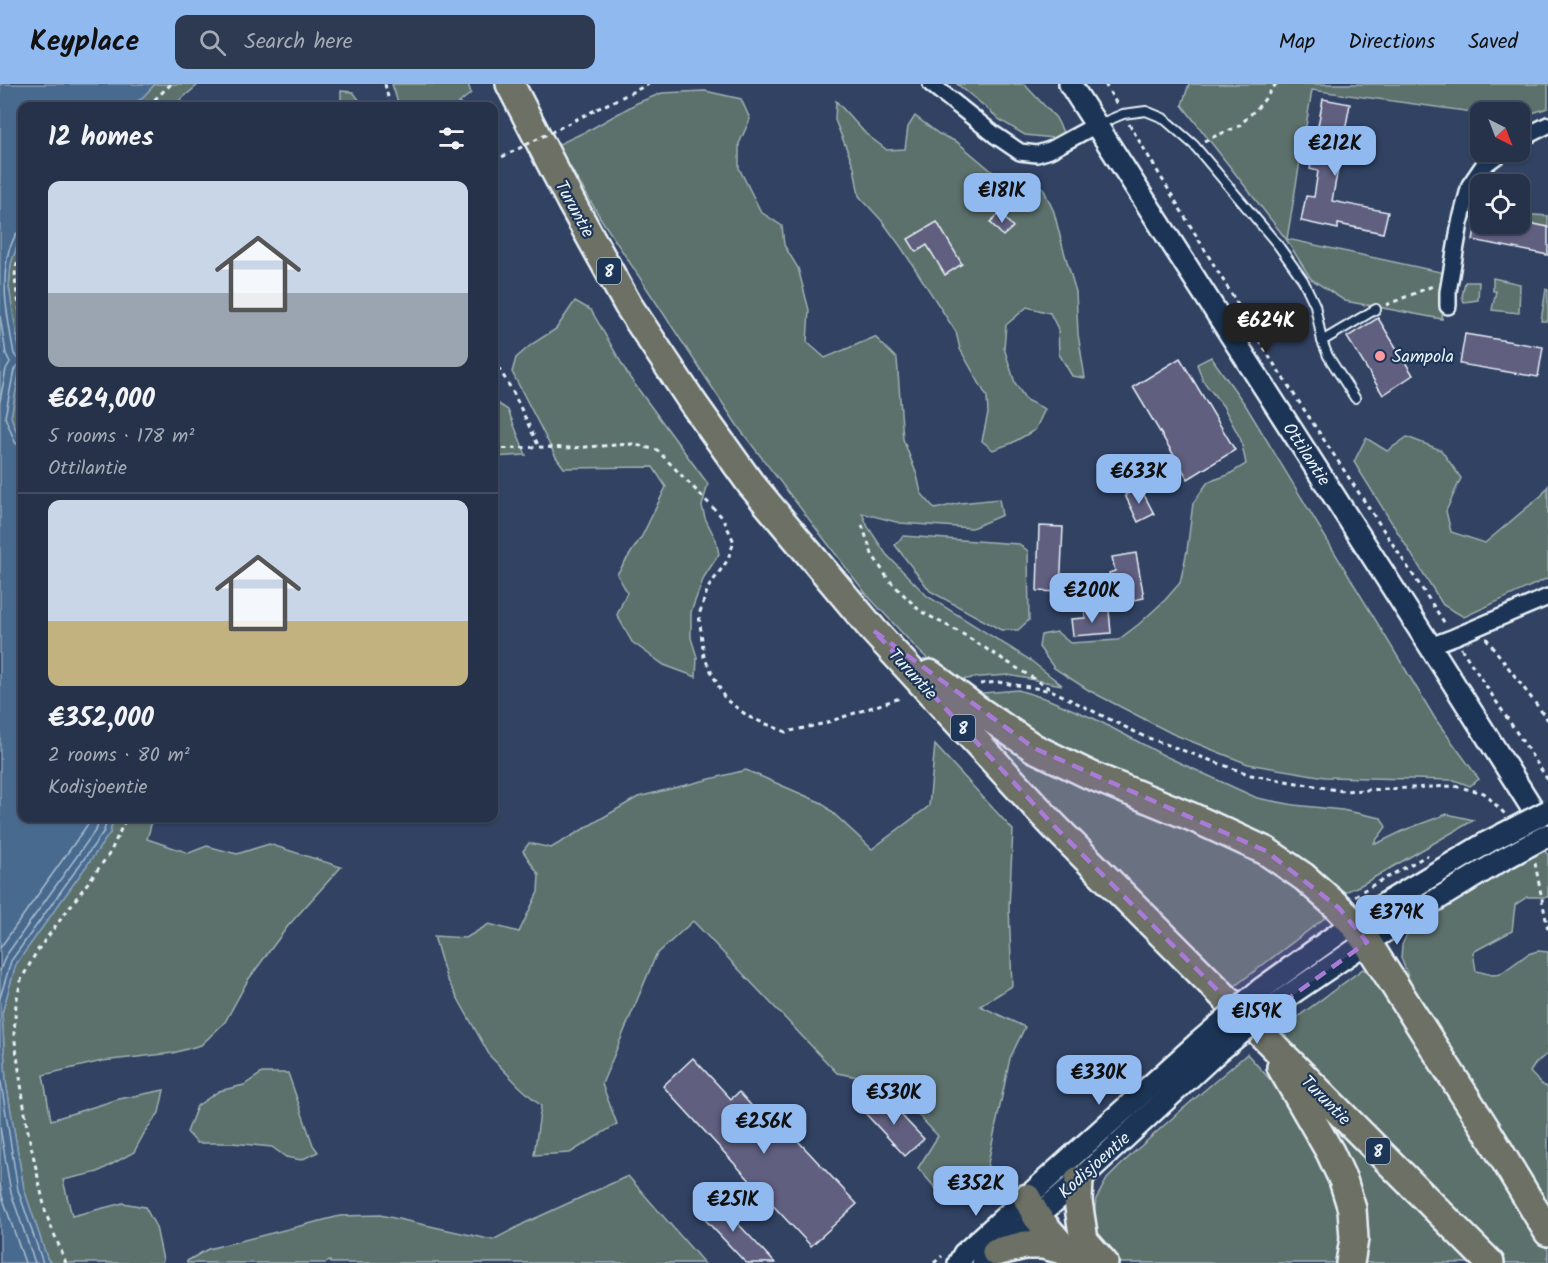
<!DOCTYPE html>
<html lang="en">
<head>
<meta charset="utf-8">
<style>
	:root { --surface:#25324a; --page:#2d3a51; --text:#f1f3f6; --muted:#a3aab5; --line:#424d62; --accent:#90b9f0 }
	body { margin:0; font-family:Kalam,sans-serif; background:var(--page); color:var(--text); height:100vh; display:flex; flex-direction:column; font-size:22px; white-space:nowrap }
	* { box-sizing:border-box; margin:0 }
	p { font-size:20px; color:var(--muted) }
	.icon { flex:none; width:33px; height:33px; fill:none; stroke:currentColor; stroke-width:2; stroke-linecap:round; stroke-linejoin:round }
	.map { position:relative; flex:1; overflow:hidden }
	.sheet { position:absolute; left:18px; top:18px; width:480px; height:720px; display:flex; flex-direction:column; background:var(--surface); border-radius:12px; box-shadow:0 2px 4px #0004,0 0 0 2px var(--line) }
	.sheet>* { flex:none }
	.needle { width:39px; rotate:138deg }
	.fabs { position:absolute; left:1470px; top:18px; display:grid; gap:12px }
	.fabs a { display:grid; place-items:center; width:60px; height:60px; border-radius:12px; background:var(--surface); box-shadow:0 2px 4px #0004,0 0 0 2px var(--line); font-size:30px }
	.price { position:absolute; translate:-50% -51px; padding:0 14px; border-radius:12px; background:var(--accent); color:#111; font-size:20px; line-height:39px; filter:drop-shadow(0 2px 3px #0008) }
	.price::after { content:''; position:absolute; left:50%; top:36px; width:18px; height:14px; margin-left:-9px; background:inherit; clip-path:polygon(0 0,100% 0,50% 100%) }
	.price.current { background:#222; color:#fff }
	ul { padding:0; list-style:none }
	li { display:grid; align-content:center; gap:12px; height:318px; padding:0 30px }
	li+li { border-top:2px solid var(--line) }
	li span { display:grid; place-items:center; height:186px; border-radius:12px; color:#555 }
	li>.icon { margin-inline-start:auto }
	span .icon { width:108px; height:108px; fill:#fffc; stroke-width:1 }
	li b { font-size:26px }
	h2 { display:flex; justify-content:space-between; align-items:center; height:72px; padding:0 30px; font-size:26px }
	header { display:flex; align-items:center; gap:36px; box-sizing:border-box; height:84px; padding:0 30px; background:var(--accent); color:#111 }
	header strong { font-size:28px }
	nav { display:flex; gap:33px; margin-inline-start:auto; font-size:21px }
	.search { width:420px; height:54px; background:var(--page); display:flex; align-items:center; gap:15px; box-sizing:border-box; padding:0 21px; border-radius:12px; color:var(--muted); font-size:22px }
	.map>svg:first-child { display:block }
</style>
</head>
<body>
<header>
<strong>Keyplace</strong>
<div class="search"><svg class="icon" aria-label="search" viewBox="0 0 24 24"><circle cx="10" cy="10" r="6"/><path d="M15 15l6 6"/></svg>Search here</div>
<nav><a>Map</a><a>Directions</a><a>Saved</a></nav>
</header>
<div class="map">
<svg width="1548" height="1179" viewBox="0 0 1548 1179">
	<rect width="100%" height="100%" fill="#314263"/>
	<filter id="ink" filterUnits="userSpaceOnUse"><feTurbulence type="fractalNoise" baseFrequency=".0167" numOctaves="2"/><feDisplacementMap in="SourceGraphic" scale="12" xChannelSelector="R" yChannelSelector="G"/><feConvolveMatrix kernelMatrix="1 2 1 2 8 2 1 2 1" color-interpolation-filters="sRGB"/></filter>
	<g filter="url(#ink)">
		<g fill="#5b706c" stroke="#a2b0b2" stroke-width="1.5">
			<path d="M155,0H199L173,22H130L141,15Z"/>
			<path d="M392,0H468L471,9L459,19L465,22H399Z"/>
			<path d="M957,0H1024L1056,34L1063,48L1053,54L1025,51L1000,36L983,21Z"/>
			<path d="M1189,0H1548V24L1520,33V28L1480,29L1312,6L1287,155L1445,189L1442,235L1345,217L1311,195L1286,155L1182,21Z"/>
			<path d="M341,7L353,8L364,22H341Z"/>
			<path d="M705,7L741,15L750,35L739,60V84L761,128L782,142L784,161L798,184L809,226L807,258L825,274L875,253L897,275L903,355L917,391L921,409L935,425L960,419L999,415L1002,431L972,444L900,439L862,429L868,443L886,470L927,512L1030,576L1062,601L1008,591L981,593L952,597L918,566L867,511L739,344L601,135L557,61L591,45L637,19L662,9Z"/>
			<path d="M836,17L866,50L887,66L905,65L908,43L915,32L939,50L957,58L1006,99L1028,97L1043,104L1054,128L1063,164L1076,208L1078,250L1085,294L1072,292L1059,270L1058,245L1050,229L1027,223L1006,241L1004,264L1015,299L1026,316L1045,325L1035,346L1012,359L993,366L982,357L988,329L987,313L960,265L956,248L901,163L882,137L859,112L854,83L835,36Z"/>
			<path d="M1467,113L1480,114V129H1478L1477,136L1463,130Z"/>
			<path d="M1520,130L1548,132V143L1520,137Z"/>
			<path d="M22,147V363L11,333L21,279L9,203L11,180Z"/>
			<path d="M1493,194L1520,200L1519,229L1492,226L1496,207H1493Z"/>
			<path d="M1465,198H1479L1478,216L1464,218L1462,213Z"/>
			<path d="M1546,205L1548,206V237H1541Z"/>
			<path d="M575,217L591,226L630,294L708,400L702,422L705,434L716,456L719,470L704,493L691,528V554L697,573L696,593L664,581L632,558L617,531L627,508L617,490L642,452L666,403L653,383L564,384L556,373L512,288L516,274L532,260L556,245Z"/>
			<path d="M1211,273L1246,322L1436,636L1479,695L1470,702L1454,696L1325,693L1248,680L1173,650L1090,607L1054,584L1039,563L1041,551L1057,548L1070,559L1118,556L1139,540L1165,516L1180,499L1187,467L1193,419L1208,398L1228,391L1246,380L1241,356L1223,322L1203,297L1197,280Z"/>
			<path d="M494,317L508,326L526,371L494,373Z"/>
			<path d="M1407,353L1441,366L1461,394L1446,427L1451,448L1485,459L1542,411L1548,402V494L1464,533L1443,521L1354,378L1366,354L1387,367Z"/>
			<path d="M903,452L1019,460L1028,467L1029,536L1018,546H1001L930,507L895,461Z"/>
			<path d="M1018,606L1047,615L1095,635L1165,672L1257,714L1294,721L1342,726L1381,734L1386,743L1374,759H1378L1407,745L1447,730L1474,736L1361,801L1345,808L1329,802L1053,666L973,609H983Z"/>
			<path d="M970,636L1032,676L1081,702L1252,773L1281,791L1321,824L1326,833L1231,905L1152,826Z"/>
			<path d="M935,661L1013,746L1009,823L1012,902L980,922L1025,943L1010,974L987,1084L937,1106L918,1084L938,1052L888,999L837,989L693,837L656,871L602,1000L617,1040L570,1069L534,1071L541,1022L519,1002L490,972L446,893L434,852L466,854L489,840L519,848L538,808L539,791L523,767L529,759L551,764L638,713L746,686L822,719L872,765L929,722Z"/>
			<path d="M113,734H153L147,755L189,769L207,762L237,770L269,760L341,783L288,842L248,896L225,938L201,961L173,969L102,977L43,991L51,1036L119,1015L164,1006L159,1029L146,1046L134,1068L98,1088L63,1096L72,1132L123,1119L145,1123L156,1143L163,1176L161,1179H51L47,1174L24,1105L6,998L2,929L16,880L110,749Z"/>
			<path d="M1544,766L1548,771V813H1527L1515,821L1512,847L1473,868L1476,887L1493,891L1500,890L1528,870L1538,867L1548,868V969L1535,980L1530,988L1541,1000L1548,1004V1127L1490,1035L1413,905L1401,874L1402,861L1409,846L1449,817Z"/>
			<path d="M1363,885L1373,891L1497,1083L1548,1166V1179H1506L1277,948Z"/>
			<path d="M1247,970L1285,1012L1340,1102L1342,1179H1118L1098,1154L1093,1137L1096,1115L1107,1095L1132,1070L1178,1029Z"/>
			<path d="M262,989H288L313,1061L318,1068L301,1076L286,1073L272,1063L232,1059H197L187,1048L197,1022L219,1007L244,1001Z"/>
			<path d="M1317,1024L1469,1179H1357Z"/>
			<path d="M628,1092L704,1179H331L330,1177L325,1179H187V1177L208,1165L340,1132L380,1131L493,1156L525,1139Z"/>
		</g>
		<path fill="#486b8f" stroke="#88a1b9" stroke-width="1.5" d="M0,0H155L141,15L130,22H22V147L11,180L9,203L21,279L11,333L22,363V734H113L110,749L16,880L2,929L6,998L24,1105L47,1174L50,1179H0Z"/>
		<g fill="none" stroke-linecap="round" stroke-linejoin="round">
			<g stroke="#a8bbce" stroke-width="1.5">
				<path d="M22,148L17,149C13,154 12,160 9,166C0,200 8,235 14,270L17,274L22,275"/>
				<path d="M0,232L6,270L10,278L6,285L0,317"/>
				<path d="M22,281L17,282L14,286L5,333L15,358L18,361L22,362"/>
				<path d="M0,864L88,740L90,734"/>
				<path d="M0,887L5,873L97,744L99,734"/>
				<path d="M0,914L11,877L104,747L107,734"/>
				<path d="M0,992L18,1106L43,1179"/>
				<path d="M0,1043L11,1109L35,1179"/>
				<path d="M0,1100L2,1112L25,1179"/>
			</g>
		</g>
		<g fill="#615f80" stroke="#e8f1f8" stroke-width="1.5">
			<path d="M1323,15L1350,20L1332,117L1388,128L1383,149L1338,140V145L1301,137L1306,112L1314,113L1318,87L1310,85Z"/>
			<path d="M1000,129L1013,143L1003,152L990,138Z"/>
			<path d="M1520,137L1548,143V171L1473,156L1476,140H1520Z"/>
			<path d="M937,138L962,180L945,191L927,161L916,168L908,155Z"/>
			<path d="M1378,234L1413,291L1383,311L1347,253Z"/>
			<path d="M1465,250L1543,263L1538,293L1460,280Z"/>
			<path d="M1180,274L1235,366L1188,395L1133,303Z"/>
			<path d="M1140,403L1154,430L1138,438L1125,411Z"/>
			<path d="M1039,442L1063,443L1060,508L1037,507Z"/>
			<path d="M1136,469L1144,514L1115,520L1109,489L1115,487L1112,473Z"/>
			<path d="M1109,526L1111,549L1073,552L1071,535L1085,534V527Z"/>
			<path d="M693,974L731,1015L739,1008L777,1050L785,1043L857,1120L811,1162L765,1113L757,1121L747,1110L755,1102L663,1002Z"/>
			<path d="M883,1012L924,1055L905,1072L865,1029Z"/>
			<path d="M713,1113L775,1179H746L697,1127Z"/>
		</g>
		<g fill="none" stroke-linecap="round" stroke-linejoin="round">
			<g stroke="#e8f1f8" stroke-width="12">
				<g id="lane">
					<path d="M1097,41L1123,30L1146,27L1163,34L1194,61L1278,161L1303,196L1315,221L1322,257L1328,272L1355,314"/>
					<path d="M1322,257L1376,225"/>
				</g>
			</g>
			<g stroke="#e8f1f8" stroke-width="20">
				<g id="street">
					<path d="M931,0L995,51L1020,68L1037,70L1050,66L1096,41"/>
					<path d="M1520,55L1548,41"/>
					<path d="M1448,222V208L1460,139L1470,101L1483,82L1502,68"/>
					<path d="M1430,562L1454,553L1548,513"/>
				</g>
			</g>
			<g stroke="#e8f1f8" stroke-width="26">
				<g id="secondary">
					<path d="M1070,0L1430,562L1546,746"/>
					<path d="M1261,905L1353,839L1488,758"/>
					<path d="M1276,920L1367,858L1500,777"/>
					<path d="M959,1179L964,1170L1198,959"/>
					<path d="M983,1179L1079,1096L1213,972"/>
				</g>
			</g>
			<g stroke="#e8f1f8" stroke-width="32">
				<g id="highway">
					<path d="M510,0L571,118L628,221L693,319L750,399L874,547L1053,741L1490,1179"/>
					<path d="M930,590L978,626L1034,664L1090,691L1192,733L1266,767L1304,793L1339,824L1353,839L1367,858L1486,1045L1548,1148"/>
					<path d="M1281,983L1330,1068L1343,1096L1352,1125L1354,1155L1350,1179"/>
					<path d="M1079,1096L1078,1117L1084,1156L1104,1179"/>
					<path d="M1027,1114L1037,1133L1077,1179"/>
					<path d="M996,1168L1025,1161H1043L1066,1167"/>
				</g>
			</g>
			<g stroke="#e8f1f8" stroke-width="3" stroke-dasharray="4.5 4.5" stroke-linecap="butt">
				<path d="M385,0L390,22"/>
				<path d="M1105,0L1118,22"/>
				<path d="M148,22L171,0"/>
				<path d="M597,25L649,0"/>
				<path d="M1129,40L1270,274L1446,541"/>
				<path d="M1204,57L1239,42L1261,20L1276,0"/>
				<path d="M22,171C10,184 17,206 19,222C21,232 21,242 22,252"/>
				<path d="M1386,221L1435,201"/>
				<path d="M494,276L513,308L539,363"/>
				<path d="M494,365L539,363L571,364L632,360L657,366L723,434L734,458L727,477L708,504L699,531L704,573L725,615L749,633L786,648L822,640L900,614"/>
				<path d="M862,441L872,470L888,495L920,527L961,549L1052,606"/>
				<path d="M1486,554L1548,636"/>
				<path d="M1461,564L1548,696"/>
				<path d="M980,600L998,598L1053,607L1143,652L1251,691L1343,707L1454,702L1484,709L1505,730"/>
				<path d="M1535,779L1548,846"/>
				<path d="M1355,812L1364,806L1428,771"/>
				<path d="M66,1179L46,1130L27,1043L14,950L16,919L21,896L37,867L110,769L126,734"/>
				<path d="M934,1179L942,1172"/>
			</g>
			<use href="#lane" stroke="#1d3557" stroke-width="8"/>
			<use href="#street" stroke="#1d3557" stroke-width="15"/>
			<use href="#secondary" stroke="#1d3557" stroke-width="21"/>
			<use href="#highway" stroke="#6c7065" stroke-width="27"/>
			<g stroke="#e8f1f8" stroke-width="26" stroke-linecap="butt">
				<g id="secondary-bridge">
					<path d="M1488,758L1548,727"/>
					<path d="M1500,777L1548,751"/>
					<path d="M1198,959L1261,905"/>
					<path d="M1213,972L1276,920"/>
				</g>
			</g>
			<path stroke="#e8f1f8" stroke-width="3" stroke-dasharray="4.5 4.5" stroke-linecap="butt" d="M494,77L597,25"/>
			<use href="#secondary-bridge" stroke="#1d3557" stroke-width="21"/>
		</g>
	</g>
	<path fill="#a77bd6" fill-opacity="0.2" stroke="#a77bd6" stroke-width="4.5" stroke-dasharray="12 8" stroke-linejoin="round" d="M874,547L1034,664L1266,767L1339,824L1367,858L1252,941L1053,741Z"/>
	<circle fill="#ff9aa2" stroke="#1d3557" stroke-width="2" cx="1380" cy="272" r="6"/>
	<g text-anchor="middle" stroke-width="4.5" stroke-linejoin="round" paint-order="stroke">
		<g fill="#1d3557" stroke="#abb9c8" stroke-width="1.5">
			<rect x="597" y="174" width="24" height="26" rx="4.5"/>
			<rect x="951" y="631" width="24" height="26" rx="4.5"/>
			<rect x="1366" y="1054" width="24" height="26" rx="4.5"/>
		</g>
		<g font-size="16" font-weight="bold" fill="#e8f1f8">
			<text x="609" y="193">8</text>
			<text x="963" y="650">8</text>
			<text x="1378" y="1073">8</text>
		</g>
		<g font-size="18" fill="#e8f1f8" stroke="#1d3557">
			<text transform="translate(575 125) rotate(61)" y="6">Turuntie</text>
			<text transform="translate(1307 370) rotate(57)" y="6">Ottilantie</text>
			<text transform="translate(913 590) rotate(47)" y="6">Turuntie</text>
			<text transform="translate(1326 1016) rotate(45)" y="6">Turuntie</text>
			<text transform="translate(1094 1081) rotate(-42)" y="6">Kodisjoentie</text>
		</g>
		<g font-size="18" fill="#e8f1f8" stroke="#1d3557" text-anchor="start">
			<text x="1392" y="278">Sampola</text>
		</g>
	</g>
</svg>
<div class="fabs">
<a><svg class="needle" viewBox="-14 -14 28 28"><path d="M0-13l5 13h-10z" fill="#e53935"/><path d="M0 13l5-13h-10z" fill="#a3aab5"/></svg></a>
<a><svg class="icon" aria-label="locate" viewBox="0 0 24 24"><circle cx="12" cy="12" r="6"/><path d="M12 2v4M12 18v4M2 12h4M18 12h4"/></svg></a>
</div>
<b class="price" style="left:1335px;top:93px">€212K</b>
<b class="price" style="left:1002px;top:140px">€181K</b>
<b class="price current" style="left:1266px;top:270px">€624K</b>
<b class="price" style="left:1139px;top:421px">€633K</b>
<b class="price" style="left:1092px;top:540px">€200K</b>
<b class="price" style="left:1397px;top:862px">€379K</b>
<b class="price" style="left:1257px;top:961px">€159K</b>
<b class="price" style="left:1099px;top:1022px">€330K</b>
<b class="price" style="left:894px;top:1042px">€530K</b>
<b class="price" style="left:764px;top:1071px">€256K</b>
<b class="price" style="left:976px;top:1133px">€352K</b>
<b class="price" style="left:733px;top:1149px">€251K</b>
<section class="sheet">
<h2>12 homes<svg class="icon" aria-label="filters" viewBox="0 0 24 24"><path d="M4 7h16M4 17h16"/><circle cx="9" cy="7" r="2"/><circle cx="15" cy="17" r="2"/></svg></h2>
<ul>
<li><span style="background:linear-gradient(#c9d6e8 60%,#9aa5b1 0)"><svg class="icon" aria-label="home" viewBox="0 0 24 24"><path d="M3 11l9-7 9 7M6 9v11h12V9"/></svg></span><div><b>€624,000</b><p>5 rooms · 178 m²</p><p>Ottilantie</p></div></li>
<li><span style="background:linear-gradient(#c9d6e8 65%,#c2b280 0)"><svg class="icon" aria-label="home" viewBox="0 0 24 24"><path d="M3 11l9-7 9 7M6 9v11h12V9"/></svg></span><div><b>€352,000</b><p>2 rooms · 80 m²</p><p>Kodisjoentie</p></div></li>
</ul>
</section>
</div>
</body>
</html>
